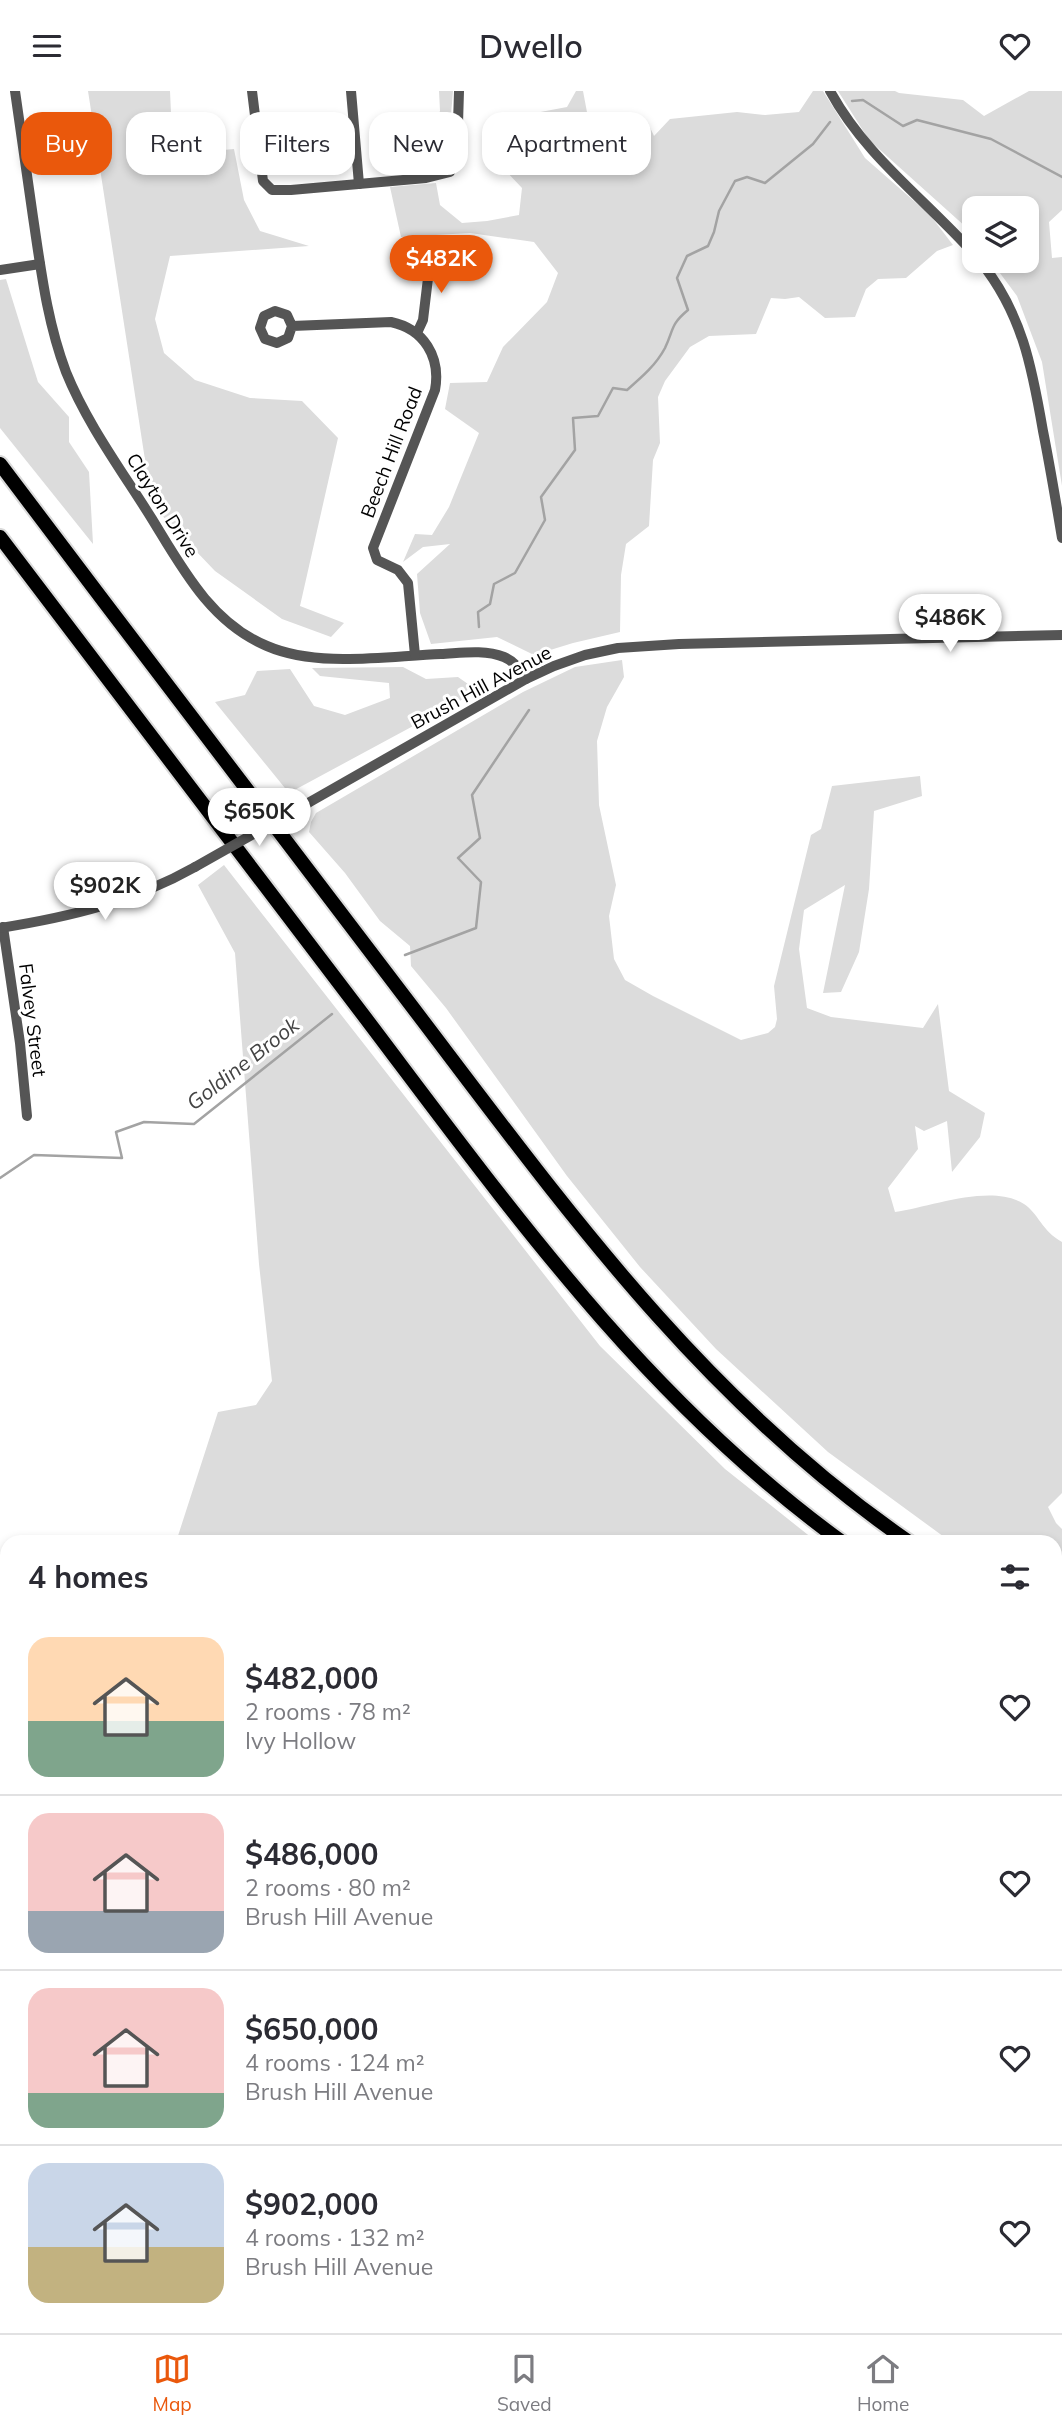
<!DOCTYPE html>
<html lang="en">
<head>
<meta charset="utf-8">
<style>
	:root { --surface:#fff; --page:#f2f2f3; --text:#2b2b33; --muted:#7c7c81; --line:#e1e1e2; --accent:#ea580c }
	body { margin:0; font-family:Mulish,sans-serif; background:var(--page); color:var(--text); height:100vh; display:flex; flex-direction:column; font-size:26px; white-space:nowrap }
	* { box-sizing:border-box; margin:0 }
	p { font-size:23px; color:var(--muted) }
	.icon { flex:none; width:38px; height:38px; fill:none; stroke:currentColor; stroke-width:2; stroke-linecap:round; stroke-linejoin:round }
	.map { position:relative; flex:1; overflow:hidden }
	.side { position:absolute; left:0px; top:1444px; width:1062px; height:800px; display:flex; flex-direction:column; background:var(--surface); border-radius:21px 21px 0 0; box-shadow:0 4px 10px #0003 }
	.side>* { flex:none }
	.banner { position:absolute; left:21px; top:21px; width:700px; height:63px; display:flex; gap:14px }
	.fabs { position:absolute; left:962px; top:105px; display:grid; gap:14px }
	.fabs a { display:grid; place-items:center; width:77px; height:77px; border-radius:14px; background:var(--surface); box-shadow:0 4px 10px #0003; font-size:35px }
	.price { position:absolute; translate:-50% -60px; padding:0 16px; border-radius:24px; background:#fff; color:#222; font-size:23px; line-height:46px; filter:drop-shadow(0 2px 4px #0008) }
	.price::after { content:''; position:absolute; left:50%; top:42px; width:21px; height:16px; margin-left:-10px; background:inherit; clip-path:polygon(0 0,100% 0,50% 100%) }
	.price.selected { background:var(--accent); color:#fff }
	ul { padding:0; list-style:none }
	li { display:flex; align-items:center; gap:21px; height:175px; padding:0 28px }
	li+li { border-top:2px solid var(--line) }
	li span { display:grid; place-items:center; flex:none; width:196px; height:140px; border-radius:21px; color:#555 }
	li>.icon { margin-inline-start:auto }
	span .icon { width:84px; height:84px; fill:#fffc; stroke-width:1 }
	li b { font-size:30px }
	h2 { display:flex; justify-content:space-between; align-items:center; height:84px; padding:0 28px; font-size:30px }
	.pill { padding:0 24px; border-radius:21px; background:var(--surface); box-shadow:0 4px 10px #0003; font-size:24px; line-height:63px }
	.pill.selected { background:var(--accent); color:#fff }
	header { display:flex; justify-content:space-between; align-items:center; height:91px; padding:0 28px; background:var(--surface); font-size:32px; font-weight:600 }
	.menu { display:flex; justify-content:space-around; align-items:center; height:98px; border-top:2px solid var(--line); background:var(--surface); font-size:19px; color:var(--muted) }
	.menu a { display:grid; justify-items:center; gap:4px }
	.menu .selected { color:var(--accent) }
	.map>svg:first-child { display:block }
</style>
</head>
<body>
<header><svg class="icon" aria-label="menu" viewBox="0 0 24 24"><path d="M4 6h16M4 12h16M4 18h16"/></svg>Dwello<svg class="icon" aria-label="heart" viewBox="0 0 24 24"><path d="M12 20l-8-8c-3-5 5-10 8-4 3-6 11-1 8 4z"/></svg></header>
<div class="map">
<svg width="1062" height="2242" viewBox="0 0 1062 2242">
	<rect width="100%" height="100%" fill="#fff"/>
	<g fill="#dcdcdc">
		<path d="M88,0H170L171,22L199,41L201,61L234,58L244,109L260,140L309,155L170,165L155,228L164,262L195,289L250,307L302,310L338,347L300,515L344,532L331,546L282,528L215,480L152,414Z"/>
		<path d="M439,0H453L447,72L404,77L420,63L440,20Z"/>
		<path d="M576,0H583L590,37L615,38L648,32L654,45L670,28L737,21L765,24L799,21L813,0H823L865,67L930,124L953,154L937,160L906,187L878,188L866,198L855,226L825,227L799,206L785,208L771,207L756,243L709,245L690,256L665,290L658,306L660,352L653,369L649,435L626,453L621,484L620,541L573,552L534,564L497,546L431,553L420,522L417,483L450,453L423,456L403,471L415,443L432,444L449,416L479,342L445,318L450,292L487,291L503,256L547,211L558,182L534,151L470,142L401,146L390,96L436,92L440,114L462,132L487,130L519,124L522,97L502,76L523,68L517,48L519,25L567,16Z"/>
		<path d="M838,0H895L899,2L963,9L984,25L1029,0H1062V119L1049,131L1052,167L1062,166V395L1042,271L1017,205L991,170H1027V117H975V147L967,137L869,49Z"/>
		<path d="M6,188L38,291L69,326V351L89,381L93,453L0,337V189Z"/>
		<path d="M622,569L624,586L607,616L597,650L599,714L616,794L609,825L614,868L625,889L653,905L741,949L768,942L775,936L777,928L774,895L811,744L821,738L832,695L920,685L922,705L874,720L869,798L859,861L841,901L823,902L845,794L804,819L799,858L807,917L831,926L923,937L938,913L949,1000L985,1022L980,1046L952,1081L947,1030L924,1040L915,1035L918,1058L888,1097L895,1121C931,1116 991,1092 1024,1113C1038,1122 1042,1140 1062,1151V1402L1048,1416L1056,1432L1062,1438V1514L1055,1511V1451H951L828,1361L716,1258L640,1176L567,1085L446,917L411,875L410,855L380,830L345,782L309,741L311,731L316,722L523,601L575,576Z"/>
		<path d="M403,576L426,588L458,586L478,600L289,702L215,611L245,604L257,580L290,578L314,615L345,624L390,607L389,592L320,585L312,577Z"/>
		<path d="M224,774L600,1255L725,1378L817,1451H176L218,1321L256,1314L272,1290L259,1173L235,862L198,794Z"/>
		<path d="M1055,1590L1062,1593V1987L1055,1989Z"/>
	</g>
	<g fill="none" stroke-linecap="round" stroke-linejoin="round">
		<g stroke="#a3a3a3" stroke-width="2.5">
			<path d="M852,10L863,9L903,35L917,29L991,48L1062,86"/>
			<path d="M479,536L478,521L490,513L494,493L515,482L545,429L541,406L575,359L573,327L598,325L613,297L627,299C642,286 656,274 665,257C674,238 670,234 688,219L677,187L687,165L708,155L714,141L719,120L735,90L747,86L765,92L813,53L830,31"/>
			<path d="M405,864L476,837L481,791L458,767L480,747L472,704L529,619"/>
			<path d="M0,1087L34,1064L122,1067L116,1041L144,1031L194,1033L332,923"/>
		</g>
		<g stroke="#dbdbdb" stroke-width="18">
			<g id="highway">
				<path d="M0,373C134,551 270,728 404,905C558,1107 697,1305 909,1451"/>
				<path d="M0,446C121,606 243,765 364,925C510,1118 644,1307 842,1451"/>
				<path d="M1055,1537L1062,1541"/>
				<path d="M1055,1576L1062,1579"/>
			</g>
		</g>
		<g stroke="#555" stroke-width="10">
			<path d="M15,0C21,42 27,84 33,126C41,179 47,231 66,281C87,333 122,380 152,428C182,477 211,532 267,555C318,577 387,565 441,563C461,562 484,558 504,566C514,570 520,578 526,588"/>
			<path d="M252,0L263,90L272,99H291L426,87L450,81L457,65L459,0"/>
			<path d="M351,0L359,93"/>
			<path d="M830,0C865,65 926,109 975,164"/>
			<path d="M980,170C1022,222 1032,276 1043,340C1050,375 1056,411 1062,447"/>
			<path d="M0,179L40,173"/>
			<path d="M292,235L288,247L277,252L265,248L260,237L264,225L275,220L287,224L292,235L391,231C424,238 441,266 435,299L373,457L377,469L398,479L408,492L415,564"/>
			<path d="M417,242L423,229L432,154"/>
			<path d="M308,712L526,588L554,575L585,564L618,557L679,553L1062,544"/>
			<path d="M3,836L20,952L27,1025"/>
			<path d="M0,837C69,826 133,811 195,776"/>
			<path d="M0,1665L7,1671"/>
			<path d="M0,1986L7,1983"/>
			<path d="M1055,2187H1062"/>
			<path d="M374,2236L376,2242"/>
			<path d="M548,2236L563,2242"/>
			<path d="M771,2242L772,2236"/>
		</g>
		<use href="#highway" stroke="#000" stroke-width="14"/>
		<path stroke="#555" stroke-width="10" d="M195,776L308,712"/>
	</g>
	<g text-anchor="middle" stroke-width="6" stroke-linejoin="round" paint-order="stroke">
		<g font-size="19" fill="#000" stroke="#fff">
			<text transform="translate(391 361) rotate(-69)" y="7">Beech Hill Road</text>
			<text transform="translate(163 414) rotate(58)" y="7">Clayton Drive</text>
			<text transform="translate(481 596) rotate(-28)" y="7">Brush Hill Avenue</text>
			<text transform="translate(33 929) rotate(83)" y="7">Falvey Street</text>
		</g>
		<g font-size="21" font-style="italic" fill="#444" stroke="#fff">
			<text transform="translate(243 973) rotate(-38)" y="7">Goldine Brook</text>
		</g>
	</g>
</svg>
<div class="fabs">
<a><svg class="icon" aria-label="layers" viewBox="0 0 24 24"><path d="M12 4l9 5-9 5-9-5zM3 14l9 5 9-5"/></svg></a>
</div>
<b class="price selected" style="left:441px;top:204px">$482K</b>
<b class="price" style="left:950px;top:563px">$486K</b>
<b class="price" style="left:259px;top:757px">$650K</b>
<b class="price" style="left:105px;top:831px">$902K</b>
<div class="banner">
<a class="pill selected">Buy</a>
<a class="pill">Rent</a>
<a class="pill">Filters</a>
<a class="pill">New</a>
<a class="pill">Apartment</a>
</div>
<section class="side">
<h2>4 homes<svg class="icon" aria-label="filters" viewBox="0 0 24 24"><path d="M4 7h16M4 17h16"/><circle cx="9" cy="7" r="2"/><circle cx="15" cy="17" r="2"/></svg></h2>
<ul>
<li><span style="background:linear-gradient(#ffd9b3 60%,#7fa58c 0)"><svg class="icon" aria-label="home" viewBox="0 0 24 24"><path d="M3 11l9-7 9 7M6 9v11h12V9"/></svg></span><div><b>$482,000</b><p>2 rooms · 78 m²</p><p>Ivy Hollow</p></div><svg class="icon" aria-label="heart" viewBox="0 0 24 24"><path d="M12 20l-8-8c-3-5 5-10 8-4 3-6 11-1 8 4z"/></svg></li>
<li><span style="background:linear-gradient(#f6c9c9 70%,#9aa5b1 0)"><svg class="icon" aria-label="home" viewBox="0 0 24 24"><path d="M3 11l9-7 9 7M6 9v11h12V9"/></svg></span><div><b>$486,000</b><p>2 rooms · 80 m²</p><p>Brush Hill Avenue</p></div><svg class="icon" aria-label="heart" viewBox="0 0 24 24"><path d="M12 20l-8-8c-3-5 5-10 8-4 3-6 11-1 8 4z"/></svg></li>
<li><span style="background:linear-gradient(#f6c9c9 75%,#7fa58c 0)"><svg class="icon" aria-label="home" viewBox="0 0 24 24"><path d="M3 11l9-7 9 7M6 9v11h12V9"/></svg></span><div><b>$650,000</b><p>4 rooms · 124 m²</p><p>Brush Hill Avenue</p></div><svg class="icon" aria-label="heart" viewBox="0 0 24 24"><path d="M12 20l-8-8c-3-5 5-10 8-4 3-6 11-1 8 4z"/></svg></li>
<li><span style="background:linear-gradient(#c9d6e8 60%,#c2b280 0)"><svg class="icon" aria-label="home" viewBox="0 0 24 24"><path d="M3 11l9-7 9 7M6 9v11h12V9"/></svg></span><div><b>$902,000</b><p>4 rooms · 132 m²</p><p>Brush Hill Avenue</p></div><svg class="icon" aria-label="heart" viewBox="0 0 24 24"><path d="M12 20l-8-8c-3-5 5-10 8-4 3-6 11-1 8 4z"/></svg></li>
</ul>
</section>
</div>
<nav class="menu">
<a class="selected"><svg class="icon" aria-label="map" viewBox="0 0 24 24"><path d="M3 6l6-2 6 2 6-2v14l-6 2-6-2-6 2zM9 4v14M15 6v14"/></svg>Map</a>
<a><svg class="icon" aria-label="saved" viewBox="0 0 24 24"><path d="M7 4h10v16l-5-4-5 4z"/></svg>Saved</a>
<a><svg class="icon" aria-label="home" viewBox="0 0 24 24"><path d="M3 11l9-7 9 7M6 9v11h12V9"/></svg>Home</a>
</nav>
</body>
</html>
